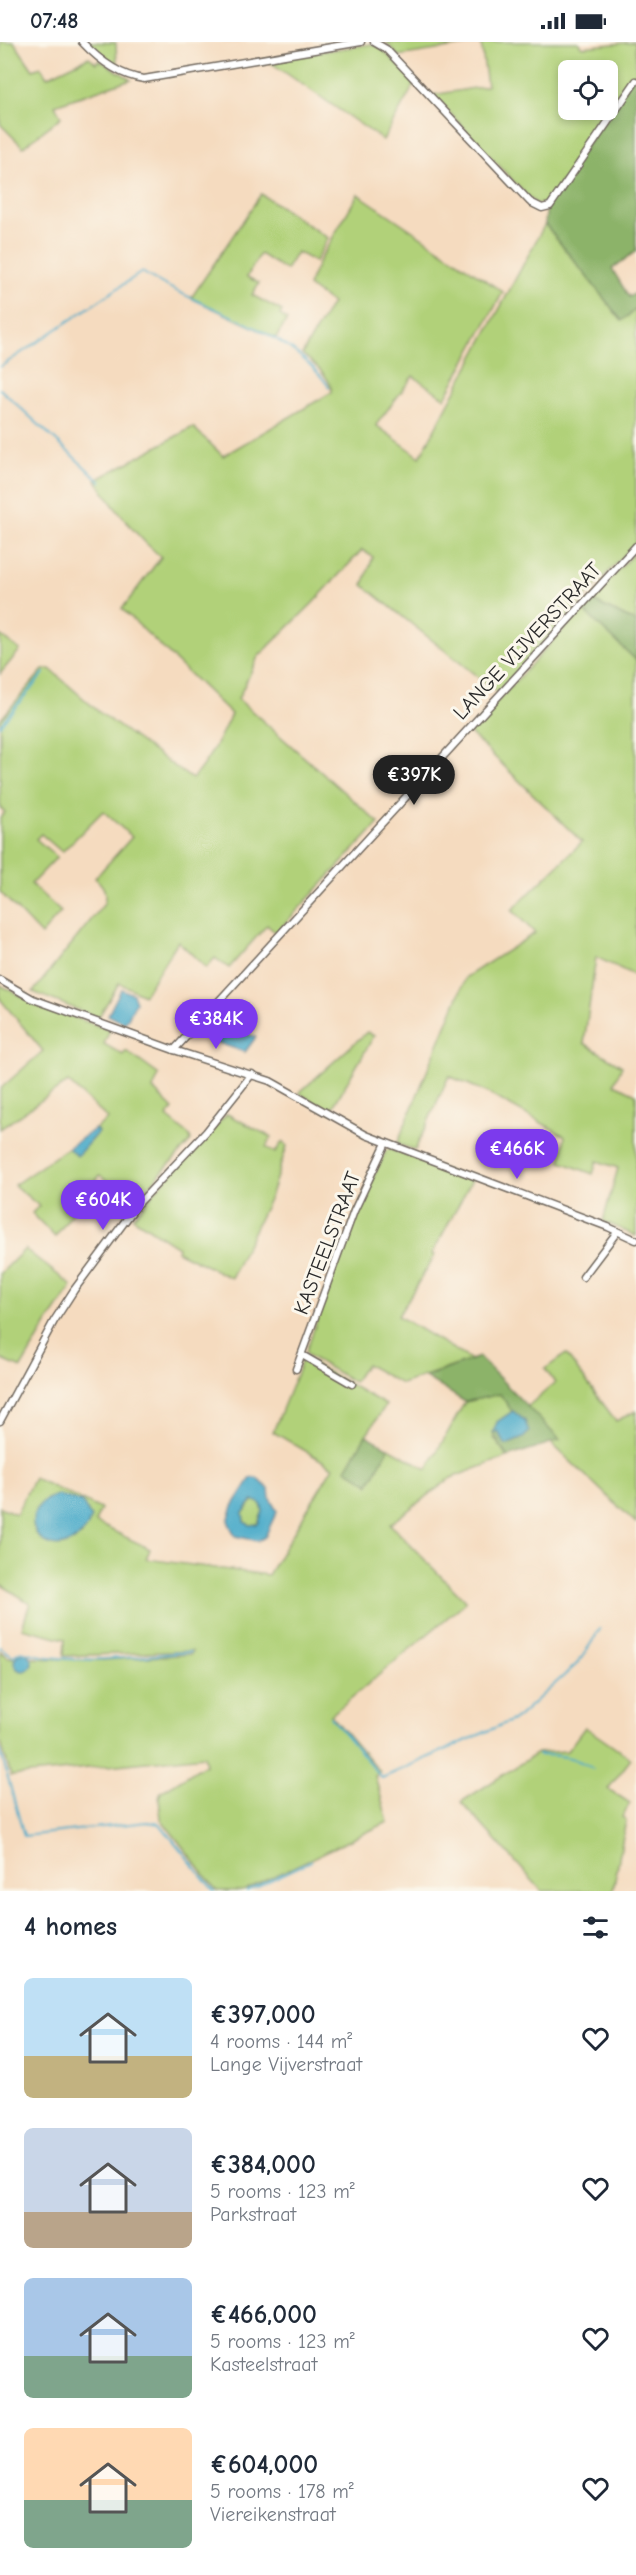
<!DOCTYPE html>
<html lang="en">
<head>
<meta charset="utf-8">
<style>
	:root { --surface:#fff; --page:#f2f2f3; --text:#1f2937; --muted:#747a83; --accent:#7c3aed }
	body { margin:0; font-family:"Comic Neue",sans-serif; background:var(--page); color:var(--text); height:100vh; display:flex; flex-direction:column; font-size:22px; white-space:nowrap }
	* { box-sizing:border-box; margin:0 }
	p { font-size:20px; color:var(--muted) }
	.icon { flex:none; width:33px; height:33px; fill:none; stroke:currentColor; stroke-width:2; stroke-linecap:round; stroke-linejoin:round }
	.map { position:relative; height:1849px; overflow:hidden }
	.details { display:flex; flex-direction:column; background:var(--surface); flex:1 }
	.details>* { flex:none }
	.controls { position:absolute; left:558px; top:18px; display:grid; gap:12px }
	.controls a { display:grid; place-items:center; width:60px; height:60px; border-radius:9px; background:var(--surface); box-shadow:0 3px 9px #0003; font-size:30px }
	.price { position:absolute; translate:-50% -51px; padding:0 14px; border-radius:21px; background:var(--accent); color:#fff; font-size:20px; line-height:39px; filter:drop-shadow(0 2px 3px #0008) }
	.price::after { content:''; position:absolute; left:50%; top:36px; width:18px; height:14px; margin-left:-9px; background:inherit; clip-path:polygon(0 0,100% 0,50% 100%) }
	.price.active { background:#222; color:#fff }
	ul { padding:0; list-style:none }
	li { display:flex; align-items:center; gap:18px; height:150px; padding:0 24px }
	li span { display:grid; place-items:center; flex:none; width:168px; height:120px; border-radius:9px; color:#555 }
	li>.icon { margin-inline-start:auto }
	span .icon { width:72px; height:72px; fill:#fffc; stroke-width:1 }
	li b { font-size:26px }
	h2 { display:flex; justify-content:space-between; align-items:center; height:72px; padding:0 24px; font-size:26px }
	.status { display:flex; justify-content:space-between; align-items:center; height:42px; padding:0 30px; background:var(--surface); direction:ltr }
	.status svg { height:16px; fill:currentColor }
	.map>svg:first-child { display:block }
</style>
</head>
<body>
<div class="status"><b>07:48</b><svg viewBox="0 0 49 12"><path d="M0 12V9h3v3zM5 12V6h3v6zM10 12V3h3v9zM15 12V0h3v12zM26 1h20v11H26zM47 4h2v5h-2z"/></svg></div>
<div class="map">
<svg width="636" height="1849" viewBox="0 0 636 1849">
	<rect width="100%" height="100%" fill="#fbf7ec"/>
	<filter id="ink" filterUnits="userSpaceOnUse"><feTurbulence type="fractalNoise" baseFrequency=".0167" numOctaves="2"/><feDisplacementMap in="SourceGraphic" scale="12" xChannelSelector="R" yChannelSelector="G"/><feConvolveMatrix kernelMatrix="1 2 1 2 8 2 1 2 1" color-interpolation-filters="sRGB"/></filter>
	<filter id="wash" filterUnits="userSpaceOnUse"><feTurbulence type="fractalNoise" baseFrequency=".008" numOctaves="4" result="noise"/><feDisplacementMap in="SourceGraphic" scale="24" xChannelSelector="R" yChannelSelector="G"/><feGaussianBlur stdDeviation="1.35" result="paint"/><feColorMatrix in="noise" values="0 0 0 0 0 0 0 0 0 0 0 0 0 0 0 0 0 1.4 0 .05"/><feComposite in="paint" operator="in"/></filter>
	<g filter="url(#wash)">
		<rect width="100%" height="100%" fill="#f5dbbf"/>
		<g fill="#b1d179" stroke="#6e7e52" stroke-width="1.5" fill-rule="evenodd">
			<path d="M0,0H14L33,28L41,25L47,35L89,15L96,21L99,18L131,37L55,63L61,75L23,105L0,82Z"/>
			<path d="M86,0L116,1L117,24Z"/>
			<path d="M386,0H578L582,5L635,0L636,31L553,154L547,162H537L530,157L433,53L487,44L481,1L398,14ZM568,28H608V68H568Z"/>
			<path d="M371,2L380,5L412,37L414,43L383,98L267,18Z"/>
			<path d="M261,152L328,196L315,220L297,210L286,228L260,212L247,235L259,241L252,253L282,269L280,273L287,278L276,296L191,256Z"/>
			<path d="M358,152L503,250L445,356L413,334L376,383L420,415L545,182L621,278L636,267V500L498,651L363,543L373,515L362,508L312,562L258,615L238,657L379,781L276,891L267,883L229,926L215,916L206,926L178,899L144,953L119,941L98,976L33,950L104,862C107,850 104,844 95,836L132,795L103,769L62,810L41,792L36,797L57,815L31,842L61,870L41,893L0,850V776L5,770L0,766V678L43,628L50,627L99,670L192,737C209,718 220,696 231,672L122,567L161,515C134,492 115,468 96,438L193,385L223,414L332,350C331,335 313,321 302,312L332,261L308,244L318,221Z"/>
			<path d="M636,509V580L591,558Z"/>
			<path d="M582,567L636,618V934L596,915L584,1001L622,1024L614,1042L636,1052V1194L603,1179L618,1126L597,1119L593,1132L561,1120L565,1094L486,1050L449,1034L415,1108L397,1102L466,935L535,891L512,868L582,800L469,690Z"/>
			<path d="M0,593L20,608L0,632Z"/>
			<path d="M0,943L39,963L110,988L104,1002L123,1013L126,1009L159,1033L153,1047L173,1067L167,1075L190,1094L191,1099L133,1161L100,1133L55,1195L32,1171L39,1164L14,1143L68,1106L77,1113L98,1090L95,1087L108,1077L68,1040L0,1087V1047L43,1009L0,957Z"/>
			<path d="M367,990L374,994L330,1070L299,1051Z"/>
			<path d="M227,1072L271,1095L266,1105L275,1111L282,1100L287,1104L270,1155L231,1236L177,1209L178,1205L133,1176L154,1150Z"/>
			<path d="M389,1107L472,1138L432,1212L435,1213L398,1274L472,1318L401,1342L366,1322L354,1340L307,1313L306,1309L354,1175L386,1109Z"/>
			<path d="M25,1207L71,1243V1246L48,1280L21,1326L0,1317V1232Z"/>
			<path d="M566,1312L616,1379L636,1369V1481L551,1401L559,1398L527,1365L555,1341L545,1327Z"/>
			<path d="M303,1316L386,1363L366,1393L369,1442L389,1406L427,1427L465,1360L500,1352L513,1369L497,1380L494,1396L507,1415L451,1436L390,1482L466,1560L331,1673L380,1730L375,1734L388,1780L243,1849H217L161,1777L159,1756L161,1750L206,1722L204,1714L11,1734L0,1698V1609L8,1615L15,1616L16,1621L32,1616L104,1618L191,1612L192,1609L64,1614L65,1597L22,1586L30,1561L0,1542V1465L16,1472L34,1436L101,1467L95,1480L150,1507L146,1517L268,1533L333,1425L273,1390ZM82,1460L88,1469L82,1493L64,1503L50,1502Z"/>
			<path d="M254,1458L261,1462L263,1469L258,1482L250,1483L244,1480L243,1471Z"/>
			<path d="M585,1685L631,1717L608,1747L630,1761L622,1775L626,1778L613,1849H542L461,1760L537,1711L567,1709Z"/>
		</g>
		<g fill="#8cb369" stroke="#5c6f4a" stroke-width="1.5">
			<path d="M636,31V209L612,227L629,255L636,251V267L622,279L545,182L547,162Z"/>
			<path d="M591,558L636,580V618L582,567Z"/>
			<path d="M479,1315L560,1398L507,1415L493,1391L497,1389L506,1402L525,1379L511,1368L500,1352L465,1360L425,1335Z"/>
			<path d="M366,1393L389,1406L369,1442L346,1427Z"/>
		</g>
		<g fill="#4aaac9" stroke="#3a6a7a" stroke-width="1.5" fill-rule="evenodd">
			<path d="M121,947L133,952L136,960L127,978L124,981L108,973Z"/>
			<path d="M222,982L256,995L245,1010L210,998Z"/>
			<path d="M95,1087L98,1090L77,1114L68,1106Z"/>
			<path d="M513,1369L525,1379L529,1390L523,1396L506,1403L497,1389L493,1391L497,1380Z"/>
			<path d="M251,1436H257L269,1447L270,1457L277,1469L265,1495L258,1499L235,1494L228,1479L233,1464ZM253,1458L261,1462L263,1469L258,1482L250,1483L244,1480L243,1471Z"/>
			<path d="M58,1453L82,1460L91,1475C88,1487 82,1494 71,1500C36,1518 13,1464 58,1453Z"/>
			<circle cx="23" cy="1620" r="9"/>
		</g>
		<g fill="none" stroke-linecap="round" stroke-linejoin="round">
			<g stroke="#4aaac9" stroke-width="2">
				<path d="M0,325L142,230C202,269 287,284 329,345"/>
				<path d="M0,347L101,440"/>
				<path d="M0,683L44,631"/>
				<path d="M0,1605L13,1614L21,1609C74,1625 135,1614 190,1610"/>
				<path d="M331,1675L382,1736L517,1676L579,1620L600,1587"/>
				<path d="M0,1707L24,1794L147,1780L160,1782L214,1849"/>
				<path d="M538,1713C560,1713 574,1714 593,1727"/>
				<path d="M247,1849L311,1819"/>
			</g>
		</g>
	</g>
	<g filter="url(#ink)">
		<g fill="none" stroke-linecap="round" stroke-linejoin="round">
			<g stroke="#72695f" stroke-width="9">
				<g id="minor">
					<path d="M82,0C98,17 120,34 144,37L361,0"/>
					<path d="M374,0L386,7L530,160L542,166L550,164L636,39"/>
					<path d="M0,938L33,957L174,1008L270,1039L366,1093L608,1185L636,1198"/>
					<path d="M174,1008L636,504"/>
					<path d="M583,1235L617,1190"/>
					<path d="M302,1313L352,1342"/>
					<path d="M296,1327L354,1169L386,1101"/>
					<path d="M0,1379L54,1279L74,1248L137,1163L206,1090L252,1032"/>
				</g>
			</g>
			<use href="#minor" stroke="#fff" stroke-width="6"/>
		</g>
	</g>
	<g text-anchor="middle" stroke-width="6" stroke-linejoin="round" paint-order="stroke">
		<g font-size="21" fill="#2b2b2b" stroke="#fbf7ec">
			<text transform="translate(527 599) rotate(-47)" y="7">LANGE VIJVERSTRAAT</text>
			<text transform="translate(327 1201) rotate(-69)" y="7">KASTEELSTRAAT</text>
		</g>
	</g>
</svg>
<div class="controls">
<a><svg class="icon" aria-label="locate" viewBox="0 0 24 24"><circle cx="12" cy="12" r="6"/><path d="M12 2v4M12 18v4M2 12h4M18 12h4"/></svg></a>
</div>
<b class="price active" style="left:414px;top:764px">€397K</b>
<b class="price" style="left:216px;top:1008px">€384K</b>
<b class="price" style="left:517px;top:1138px">€466K</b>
<b class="price" style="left:103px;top:1189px">€604K</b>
</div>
<section class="details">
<h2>4 homes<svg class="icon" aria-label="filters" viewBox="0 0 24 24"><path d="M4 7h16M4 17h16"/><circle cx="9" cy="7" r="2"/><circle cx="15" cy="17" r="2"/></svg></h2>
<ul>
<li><span style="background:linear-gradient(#bfe0f5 65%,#c2b280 0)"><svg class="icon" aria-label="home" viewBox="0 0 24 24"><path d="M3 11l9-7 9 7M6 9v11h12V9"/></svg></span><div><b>€397,000</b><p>4 rooms · 144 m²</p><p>Lange Vijverstraat</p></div><svg class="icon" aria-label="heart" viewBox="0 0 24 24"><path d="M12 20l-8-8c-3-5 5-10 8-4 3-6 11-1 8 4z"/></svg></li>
<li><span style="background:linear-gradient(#c9d6e8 70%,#b9a48a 0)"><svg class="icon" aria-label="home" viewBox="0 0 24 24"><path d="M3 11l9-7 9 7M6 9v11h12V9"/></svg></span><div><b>€384,000</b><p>5 rooms · 123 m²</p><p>Parkstraat</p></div><svg class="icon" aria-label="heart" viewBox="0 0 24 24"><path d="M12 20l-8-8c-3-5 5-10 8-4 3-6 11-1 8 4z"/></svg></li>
<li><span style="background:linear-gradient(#a9c7e8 65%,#7fa58c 0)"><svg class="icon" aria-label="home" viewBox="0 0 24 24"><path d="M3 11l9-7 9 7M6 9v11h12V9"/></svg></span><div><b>€466,000</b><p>5 rooms · 123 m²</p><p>Kasteelstraat</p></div><svg class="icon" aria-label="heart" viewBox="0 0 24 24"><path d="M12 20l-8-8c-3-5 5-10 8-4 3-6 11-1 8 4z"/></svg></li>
<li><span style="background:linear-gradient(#ffd9b3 60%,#7fa58c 0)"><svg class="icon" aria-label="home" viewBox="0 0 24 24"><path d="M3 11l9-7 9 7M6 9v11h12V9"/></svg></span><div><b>€604,000</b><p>5 rooms · 178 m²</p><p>Viereikenstraat</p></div><svg class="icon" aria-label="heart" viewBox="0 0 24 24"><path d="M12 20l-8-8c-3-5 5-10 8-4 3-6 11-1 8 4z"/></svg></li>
</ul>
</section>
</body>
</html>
